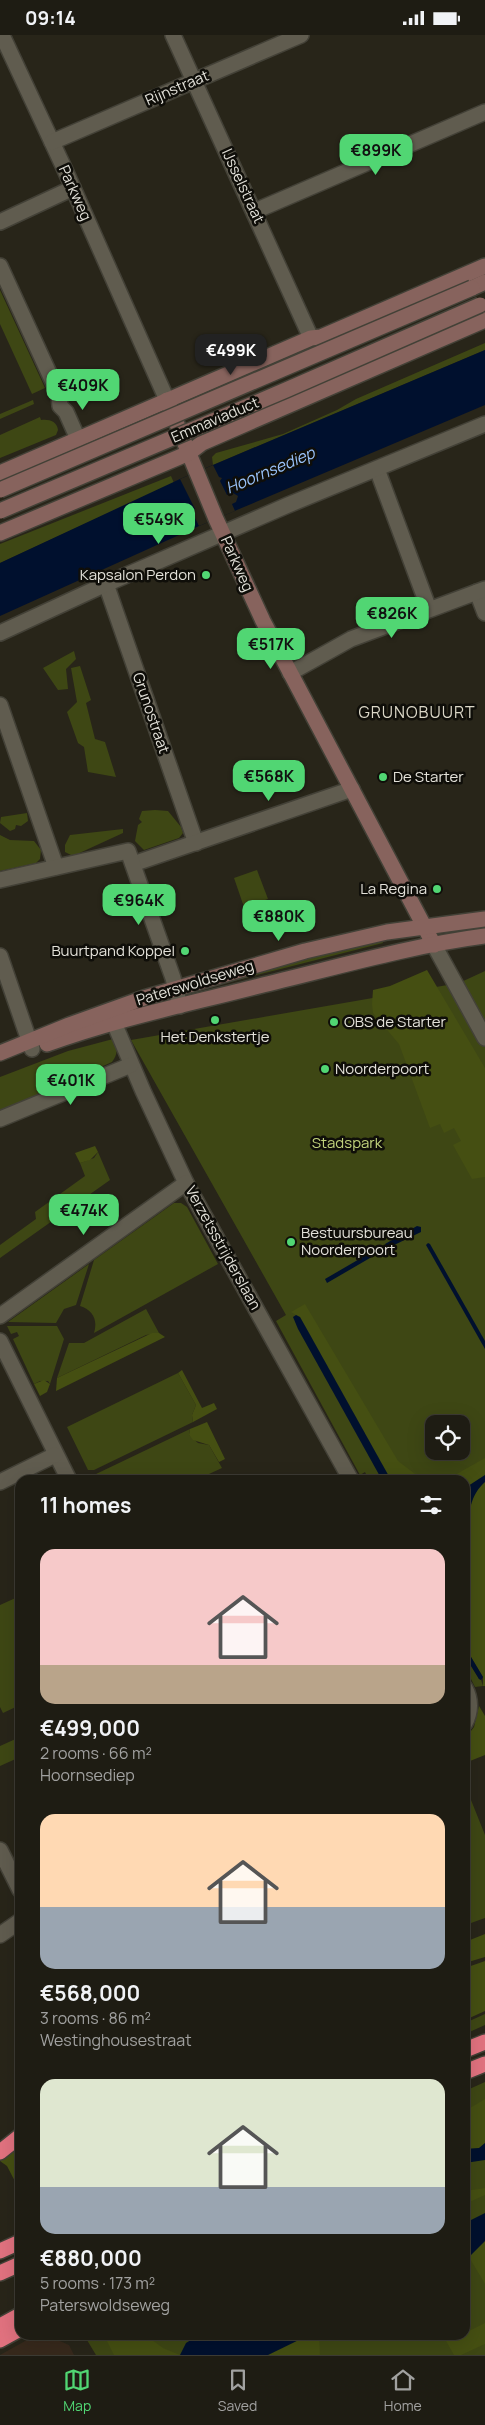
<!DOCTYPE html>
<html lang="en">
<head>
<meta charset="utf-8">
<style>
	:root { --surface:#1e1c13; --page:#26251c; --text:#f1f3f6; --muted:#a1a1a0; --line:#3c3a33; --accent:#51d673 }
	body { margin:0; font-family:Manrope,sans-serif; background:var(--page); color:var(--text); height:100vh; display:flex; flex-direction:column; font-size:19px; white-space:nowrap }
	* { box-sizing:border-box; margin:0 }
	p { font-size:16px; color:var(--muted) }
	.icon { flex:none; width:28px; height:28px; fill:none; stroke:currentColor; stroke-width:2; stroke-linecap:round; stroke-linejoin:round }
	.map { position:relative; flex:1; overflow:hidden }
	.sheet { position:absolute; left:15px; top:1440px; width:455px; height:865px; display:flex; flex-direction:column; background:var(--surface); border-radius:15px; box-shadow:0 5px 20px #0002,0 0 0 1px var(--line) }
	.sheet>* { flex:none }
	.fabs { position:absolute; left:425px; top:1380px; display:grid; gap:10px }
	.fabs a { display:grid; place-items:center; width:45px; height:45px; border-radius:10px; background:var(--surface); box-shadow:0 5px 20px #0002,0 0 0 1px var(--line); font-size:25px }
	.price { position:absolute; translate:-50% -42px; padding:0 11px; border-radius:10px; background:var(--accent); color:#111; font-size:16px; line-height:32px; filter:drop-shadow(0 1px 2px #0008) }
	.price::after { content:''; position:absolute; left:50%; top:30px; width:15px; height:11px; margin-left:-8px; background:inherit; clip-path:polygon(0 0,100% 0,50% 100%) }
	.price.active { background:#222; color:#fff }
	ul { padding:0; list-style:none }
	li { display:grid; align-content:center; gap:10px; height:265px; padding:0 25px }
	li span { display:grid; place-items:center; height:155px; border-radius:15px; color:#555 }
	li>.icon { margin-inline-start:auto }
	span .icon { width:90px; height:90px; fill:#fffc; stroke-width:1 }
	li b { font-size:21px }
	h2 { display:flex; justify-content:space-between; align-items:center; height:60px; padding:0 25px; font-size:21px }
	.status { display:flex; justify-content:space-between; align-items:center; height:35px; padding:0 25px; background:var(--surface); direction:ltr }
	.status svg { height:14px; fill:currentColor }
	.tabs { display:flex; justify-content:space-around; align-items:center; height:70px; border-top:1px solid var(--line); background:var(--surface); font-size:14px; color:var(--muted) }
	.tabs a { display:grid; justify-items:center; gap:2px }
	.tabs .active { color:var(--accent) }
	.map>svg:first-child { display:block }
</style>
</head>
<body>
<div class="status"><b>09:14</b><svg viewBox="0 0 49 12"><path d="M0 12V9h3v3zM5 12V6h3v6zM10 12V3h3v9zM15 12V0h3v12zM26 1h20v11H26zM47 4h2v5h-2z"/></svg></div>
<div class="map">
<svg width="485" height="2320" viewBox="0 0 485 2320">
	<rect width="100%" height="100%" fill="#282519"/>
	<path fill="#37291c" d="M36,2300H46L69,2310L74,2320H0Z"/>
	<g fill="#3e4714" fill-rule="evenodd">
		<path d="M0,255L45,353L32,359L0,289Z"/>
		<path d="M485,308V315L213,430L212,422L216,418L283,399L337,375L356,364Z"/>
		<path d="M33,365L34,369L0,384V379Z"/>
		<path d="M40,382L41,385C49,384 57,386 58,395L56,400L0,423V400Z"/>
		<path d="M171,441L174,448L0,528V509Z"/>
		<path d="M74,616L76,624L66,634L68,654L58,655L43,633Z"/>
		<path d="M80,631L91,665L86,668L95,704L105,707L116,742L88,737L84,712L78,708L67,677L77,667L71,633Z"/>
		<path d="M155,775L168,776L181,792L183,798L179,803L144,815L135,806L138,790L142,787L139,784L142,776Z"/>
		<path d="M27,778L28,786L21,791L16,790L15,794L10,796L0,788L1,782Z"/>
		<path d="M123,794V798L73,821L65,817V810L70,800Z"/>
		<path d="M0,800L10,805L34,806L41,815L40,824L36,828L0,836Z"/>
		<path d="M257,835L268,864L244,872L234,843Z"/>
		<path d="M381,903L383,908L226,948L225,943Z"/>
		<path d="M485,936V1630L465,1595V1445H363L367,1441L365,1437L360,1440L276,1286L286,1280L131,1005L459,948ZM434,1389H461V1416H434Z"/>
		<path d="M113,1004C118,1013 118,1019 112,1027L0,1078V1042L68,1016Z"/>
		<path d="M98,1117L110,1145L0,1223V1210L36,1184L35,1177L85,1141L80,1128L94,1123Z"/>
		<path d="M174,1168H181L187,1172L218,1229L94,1298C98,1285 93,1275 80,1271L94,1225Z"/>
		<path d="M89,1229L76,1270L64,1274L56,1288L8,1287Z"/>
		<path d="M146,1274L159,1298L146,1300L57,1343L69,1308H84Z"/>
		<path d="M7,1291H57L64,1304L50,1349L48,1346H40L34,1349L13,1304L19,1301L17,1297L11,1299Z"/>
		<path d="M178,1338L196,1370L192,1380L193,1387L94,1435H88L67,1392Z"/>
		<path d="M190,1394L189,1400L198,1408L209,1410L222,1433L196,1445H92L96,1439Z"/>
		<path d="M20,1561V1575L16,1577L20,1585V1670L3,1678L0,1672V1570Z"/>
		<path d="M465,1621L479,1644L481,1645L483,1651L475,1652L465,1632Z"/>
		<path d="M20,1702V1722L0,1731V1711Z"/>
		<path d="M465,1750L485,1800V1883L471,1888L465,1874Z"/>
		<path d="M485,1979V1990L465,1999V1988Z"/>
		<path d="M485,2047V2320H96L84,2300H465V2056Z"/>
	</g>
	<g fill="#454f12">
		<path d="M427,935L485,1033V1142L472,1144L453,1110L461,1106L454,1093L444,1098L440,1089L430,1093L399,1009L373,978L372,969L373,955L390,951Z"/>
		<path d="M95,1111L98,1117L90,1125L80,1128L75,1118Z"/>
		<path d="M305,1269L398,1426L423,1445H391L309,1298L300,1282L291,1277Z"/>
		<path d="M152,1298H159L165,1302L56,1356L57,1343Z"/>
		<path d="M182,1335L202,1373L214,1368L217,1374L193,1387L192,1380L196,1370L178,1338Z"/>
		<path d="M44,1345L50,1349L47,1357L40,1361L34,1349Z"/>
		<path d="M207,1387L225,1424L219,1427L209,1410L193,1405L189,1400L190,1394Z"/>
		<path d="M485,1423V1440L465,1453V1445H446Z"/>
		<path d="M485,1447V1651H483V1642L465,1612V1495L474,1459Z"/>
		<path d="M479,1671L485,1681V1720L465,1728V1704L474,1692Z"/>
		<path d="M485,1899V1922L465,1928V1907Z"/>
		<path d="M485,1926V1976L465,1985V1933Z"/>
		<path d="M485,2064V2108L479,2113L465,2114V2076Z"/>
		<path d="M20,2112V2156L7,2131L0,2126V2122Z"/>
		<path d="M485,2153V2160L465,2169V2156Z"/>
		<path d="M485,2206V2249L469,2222Z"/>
		<path d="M485,2288V2309L461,2320H454L446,2306L465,2300V2298Z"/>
		<path d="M104,2300H145L163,2313L180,2320H114Z"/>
		<path d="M309,2300H319L320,2320H268Z"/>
	</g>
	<g fill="#00102e">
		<path d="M485,315V370L199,491L0,581V528L180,444Z"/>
		<path d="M417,1191L421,1192V1197L388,1213L385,1209Z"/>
		<path d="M428,1208L430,1209L485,1306V1314L426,1210Z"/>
		<path d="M380,1212L382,1216L327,1248L325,1244Z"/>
		<path d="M296,1280L300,1282L309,1298L391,1445H382L298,1294L293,1282Z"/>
		<path d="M485,1440V1447C470,1460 470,1477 465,1495V1453Z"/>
		<path d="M465,1612L483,1642L481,1645L479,1644L465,1621Z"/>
		<path d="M485,2108V2125L465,2128V2114L479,2113Z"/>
		<path d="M485,2178V2206L465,2226V2188Z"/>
		<path d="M199,2300H309L268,2320H180L186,2308Z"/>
	</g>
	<path fill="#282519" d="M213,430L219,442L222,443L220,446L227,460L233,458L238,461L236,467L232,469L235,476L199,491L192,477L195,474L180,444Z"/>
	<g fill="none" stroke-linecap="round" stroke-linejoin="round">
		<g stroke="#434137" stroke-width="18">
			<g id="street">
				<path d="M2,0L65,135L167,365"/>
				<path d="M173,0L311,303"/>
				<path d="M52,107L301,0"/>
				<path d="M255,176L485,77"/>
				<path d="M0,187L73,153"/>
				<path d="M0,231L59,360L60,371L66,377L78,404"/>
				<path d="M377,434L429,574"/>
				<path d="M106,549L196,808"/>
				<path d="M477,557L485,578"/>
				<path d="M0,598L106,549L288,470L485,389"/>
				<path d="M290,638L351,604L485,554"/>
				<path d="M0,670L56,832"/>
				<path d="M133,829L352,754"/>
				<path d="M0,845L128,816L173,943L180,971"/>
				<path d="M434,910L485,1003"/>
				<path d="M0,921L32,1014"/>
				<path d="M109,976L143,1056L186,1148L351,1445"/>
				<path d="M0,1084L131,1030"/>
				<path d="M0,1281L186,1148"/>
				<path d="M0,1306L69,1445"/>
				<path d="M0,1447L55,1420"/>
				<path d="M465,1653C471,1664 471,1677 465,1688"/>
				<path d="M0,1815L20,1855"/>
				<path d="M0,1900L20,1886"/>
			</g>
		</g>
		<g stroke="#434137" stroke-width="18">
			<g id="secondary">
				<path d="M472,253L485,247"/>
				<path d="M167,365L216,484L263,586L434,910"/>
				<path d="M0,438L311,303L321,302L485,231"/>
				<path d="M0,498L189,418L202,408L485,285"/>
				<path d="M47,1009C116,984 189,969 259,951C334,933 409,911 485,901"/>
				<path d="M0,1018L69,990L144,963L305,916L387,897L485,884"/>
			</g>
		</g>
		<g stroke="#434137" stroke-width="18">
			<g id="highway">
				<path d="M465,2015L485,2007"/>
				<path d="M465,2037L485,2029"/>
				<path d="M0,2117L20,2101"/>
				<path d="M0,2216L20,2207"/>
				<path d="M0,2238L20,2229"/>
				<path d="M0,2291L20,2280"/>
				<path d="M0,2305L20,2294"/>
			</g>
		</g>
		<use href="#street" stroke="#605c4f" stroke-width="15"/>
		<use href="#secondary" stroke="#87635d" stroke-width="15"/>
		<use href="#highway" stroke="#e1727f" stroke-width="15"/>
		<g stroke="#434137" stroke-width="18" stroke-linecap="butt">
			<g id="secondary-bridge">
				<path d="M0,455L472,253"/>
				<path d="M0,476L286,355L480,270"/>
			</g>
		</g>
		<use href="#secondary-bridge" stroke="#87635d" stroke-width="15"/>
	</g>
	<g fill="#51d673" stroke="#0f0e09" stroke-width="2">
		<circle cx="206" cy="540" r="5"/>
		<circle cx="383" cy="742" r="5"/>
		<circle cx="437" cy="854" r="5"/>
		<circle cx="185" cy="916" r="5"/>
		<circle cx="215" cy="985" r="5"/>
		<circle cx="334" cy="987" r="5"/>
		<circle cx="325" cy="1034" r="5"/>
		<circle cx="291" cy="1207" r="5"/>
	</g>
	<g text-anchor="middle" stroke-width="5" stroke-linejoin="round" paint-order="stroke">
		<g font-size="15" fill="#e3e1d9" stroke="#0f0e09">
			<text transform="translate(177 53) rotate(-23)" y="5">Rijnstraat</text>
			<text transform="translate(243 151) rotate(65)" y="5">IJsselstraat</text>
			<text transform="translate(75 158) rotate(66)" y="5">Parkweg</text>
			<text transform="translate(215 385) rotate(-23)" y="5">Emmaviaduct</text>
			<text transform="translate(237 529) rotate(66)" y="5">Parkweg</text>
			<text transform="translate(151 678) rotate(71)" y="5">Grunostraat</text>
			<text transform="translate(195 948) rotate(-17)" y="5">Paterswoldseweg</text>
			<text transform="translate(223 1213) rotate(61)" y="5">Verzetsstrijderslaan</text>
		</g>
		<g font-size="15" fill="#e3e1d9" stroke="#0f0e09" text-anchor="start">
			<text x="196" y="545" text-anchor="end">Kapsalon Perdon</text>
			<text x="393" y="747">De Starter</text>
			<text x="427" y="859" text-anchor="end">La Regina</text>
			<text x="175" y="921" text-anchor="end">Buurtpand Koppel</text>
			<text x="344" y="992">OBS de Starter</text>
			<text x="215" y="1007" text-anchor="middle">Het Denkstertje</text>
			<text x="335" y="1039">Noorderpoort</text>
			<text x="301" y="1203">Bestuursbureau<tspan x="301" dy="17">Noorderpoort</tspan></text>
		</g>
		<g font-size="15" fill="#c1d37c" stroke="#0f0e09">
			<text x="347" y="1113">Stadspark</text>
		</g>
		<g font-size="16" font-style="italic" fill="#9ac3fb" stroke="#0f0e09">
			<text transform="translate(270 435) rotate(-23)" y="6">Hoornsediep</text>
		</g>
		<g font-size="16" letter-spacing="1" fill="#dbd7c7" stroke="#0f0e09">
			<text x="417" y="683">GRUNOBUURT</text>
		</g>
	</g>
</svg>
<div class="fabs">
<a><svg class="icon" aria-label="locate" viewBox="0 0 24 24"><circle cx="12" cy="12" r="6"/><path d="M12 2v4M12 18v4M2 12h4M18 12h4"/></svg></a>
</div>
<b class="price" style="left:376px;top:141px">€899K</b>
<b class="price active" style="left:231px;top:341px">€499K</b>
<b class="price" style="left:83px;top:376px">€409K</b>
<b class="price" style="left:159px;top:510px">€549K</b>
<b class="price" style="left:392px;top:604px">€826K</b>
<b class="price" style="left:271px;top:635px">€517K</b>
<b class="price" style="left:269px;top:767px">€568K</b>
<b class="price" style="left:139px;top:891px">€964K</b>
<b class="price" style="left:279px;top:907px">€880K</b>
<b class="price" style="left:71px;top:1071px">€401K</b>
<b class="price" style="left:84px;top:1201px">€474K</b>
<section class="sheet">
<h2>11 homes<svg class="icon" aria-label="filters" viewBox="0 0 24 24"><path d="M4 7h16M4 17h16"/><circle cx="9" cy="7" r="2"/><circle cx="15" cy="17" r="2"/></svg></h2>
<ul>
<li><span style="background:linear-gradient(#f6c9c9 75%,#b9a48a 0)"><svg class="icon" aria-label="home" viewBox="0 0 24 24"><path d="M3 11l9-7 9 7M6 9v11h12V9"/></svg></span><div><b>€499,000</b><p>2 rooms · 66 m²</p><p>Hoornsediep</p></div></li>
<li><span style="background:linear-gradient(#ffd9b3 60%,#9aa5b1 0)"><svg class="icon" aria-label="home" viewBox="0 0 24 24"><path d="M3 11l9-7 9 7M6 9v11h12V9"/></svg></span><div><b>€568,000</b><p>3 rooms · 86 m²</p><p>Westinghousestraat</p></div></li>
<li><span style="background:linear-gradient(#dfe7d0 70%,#9aa5b1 0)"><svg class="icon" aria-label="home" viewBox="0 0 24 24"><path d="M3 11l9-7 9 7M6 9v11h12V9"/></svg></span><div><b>€880,000</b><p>5 rooms · 173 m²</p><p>Paterswoldseweg</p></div></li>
</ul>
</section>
</div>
<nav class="tabs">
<a class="active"><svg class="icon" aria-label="map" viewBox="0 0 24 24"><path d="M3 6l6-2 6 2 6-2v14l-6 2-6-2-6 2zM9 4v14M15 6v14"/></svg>Map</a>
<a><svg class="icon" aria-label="saved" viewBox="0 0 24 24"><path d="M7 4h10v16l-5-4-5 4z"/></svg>Saved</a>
<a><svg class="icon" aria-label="home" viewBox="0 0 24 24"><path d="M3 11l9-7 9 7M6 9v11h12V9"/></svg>Home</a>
</nav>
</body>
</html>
